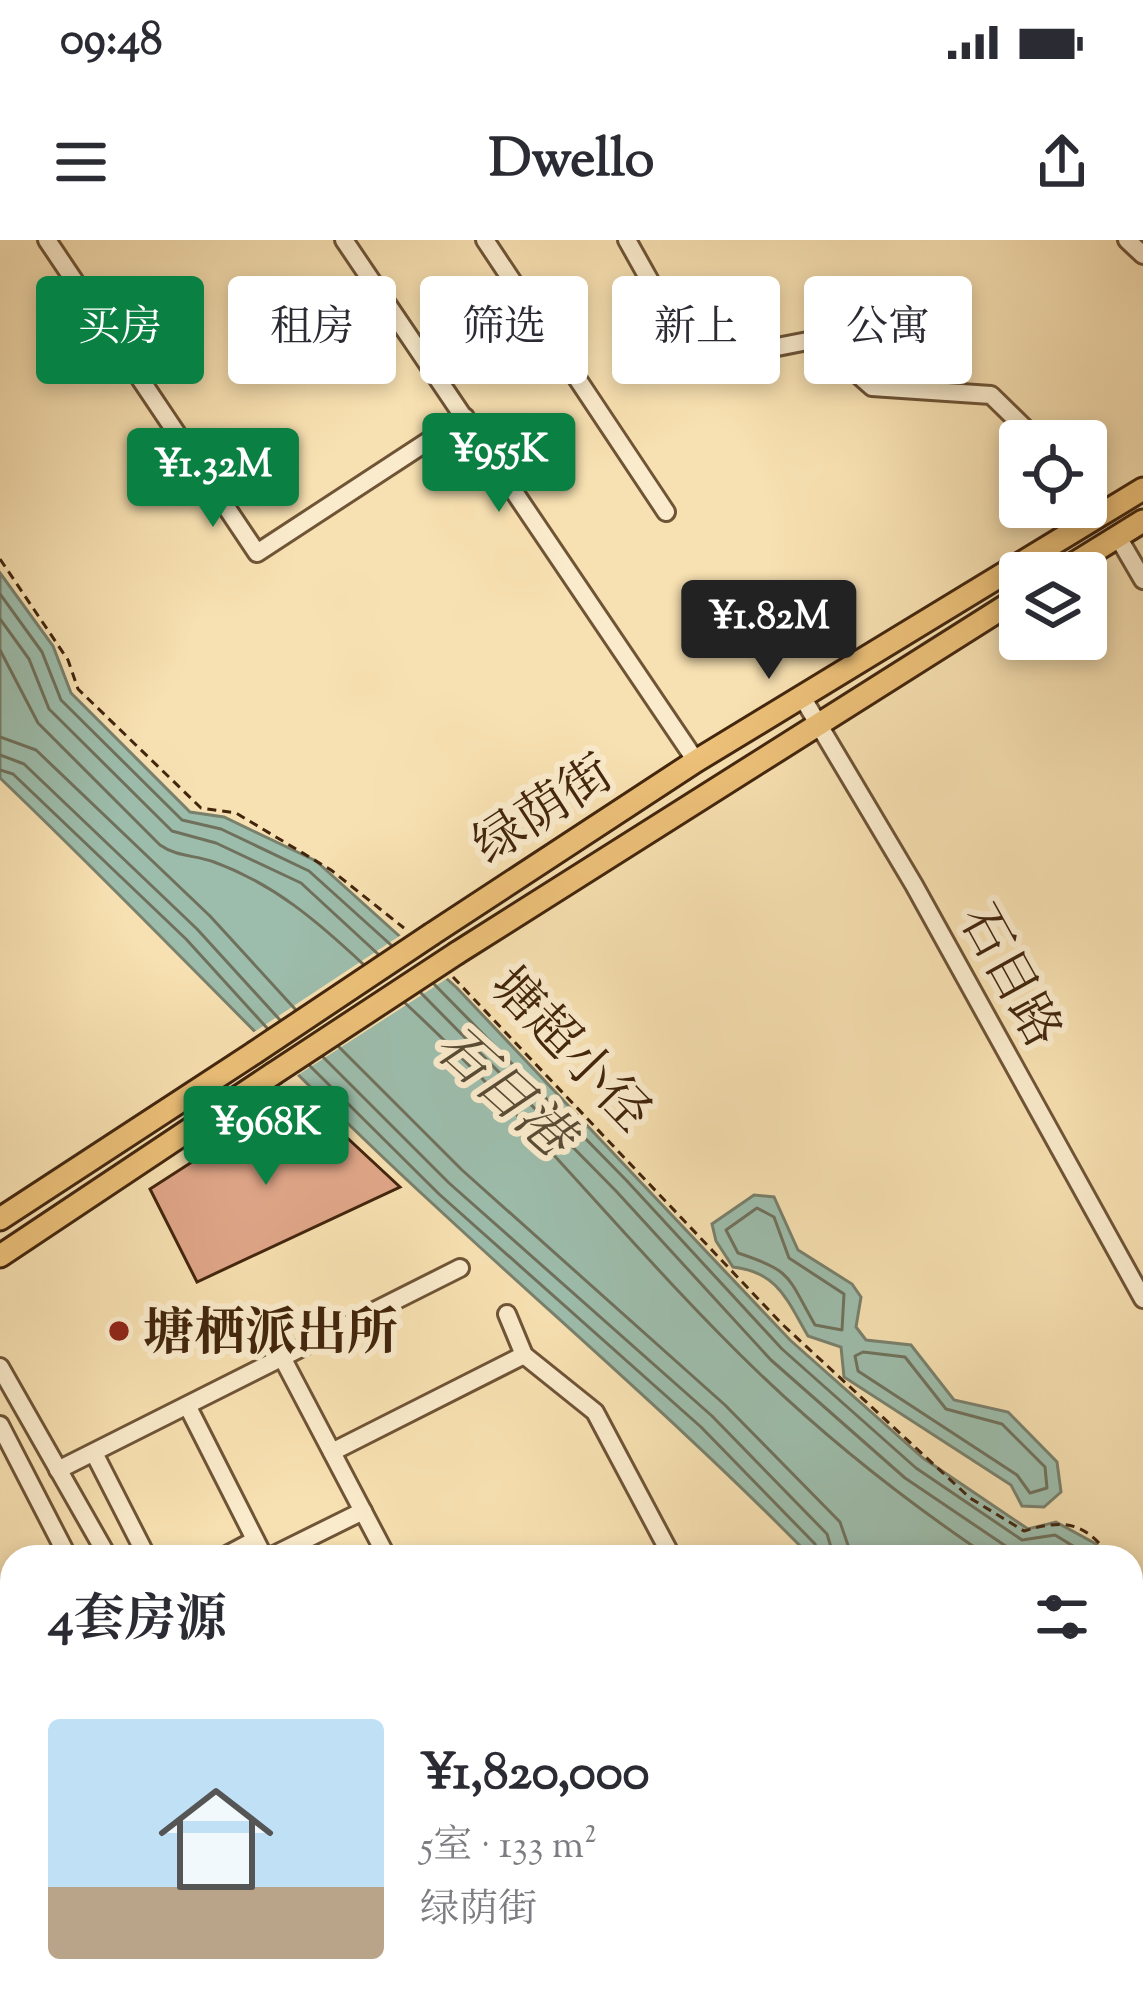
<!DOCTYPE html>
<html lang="zh">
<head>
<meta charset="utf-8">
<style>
	:root { --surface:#fff; --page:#f7f7f7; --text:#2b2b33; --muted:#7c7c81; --accent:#0b8043 }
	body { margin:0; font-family:"Sorts Mill Goudy","Noto Serif SC",serif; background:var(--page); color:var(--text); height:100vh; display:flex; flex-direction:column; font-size:45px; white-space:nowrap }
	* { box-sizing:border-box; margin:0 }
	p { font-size:39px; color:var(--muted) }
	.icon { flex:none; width:66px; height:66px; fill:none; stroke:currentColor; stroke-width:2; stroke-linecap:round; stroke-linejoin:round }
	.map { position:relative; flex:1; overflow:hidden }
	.sheet { position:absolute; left:0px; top:1305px; width:1143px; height:471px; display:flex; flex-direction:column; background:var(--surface); border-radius:36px 36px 0 0; box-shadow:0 6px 18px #0003 }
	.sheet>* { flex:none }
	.banner { position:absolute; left:36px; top:36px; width:1071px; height:108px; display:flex; gap:24px }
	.controls { position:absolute; left:999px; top:180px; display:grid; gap:24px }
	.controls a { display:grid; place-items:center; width:108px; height:108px; border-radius:12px; background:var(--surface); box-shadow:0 6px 18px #0003; font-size:60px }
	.price { position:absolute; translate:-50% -102px; padding:0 27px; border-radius:12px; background:var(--accent); color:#fff; font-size:39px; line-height:78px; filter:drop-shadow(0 3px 6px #0008) }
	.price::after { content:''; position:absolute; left:50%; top:72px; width:36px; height:27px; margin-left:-18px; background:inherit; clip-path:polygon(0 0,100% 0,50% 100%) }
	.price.active { background:#222; color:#fff }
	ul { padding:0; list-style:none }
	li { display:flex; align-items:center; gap:36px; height:300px; padding:0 48px }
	li span { display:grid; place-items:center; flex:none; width:336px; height:240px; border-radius:12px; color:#555 }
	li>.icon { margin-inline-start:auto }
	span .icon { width:144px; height:144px; fill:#fffc; stroke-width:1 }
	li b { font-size:51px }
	h2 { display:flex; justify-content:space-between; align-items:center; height:144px; padding:0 48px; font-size:51px }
	.pill { padding:0 42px; border-radius:12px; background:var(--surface); box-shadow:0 6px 18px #0003; font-size:42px; line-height:108px }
	.pill.active { background:var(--accent); color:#fff }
	.status { display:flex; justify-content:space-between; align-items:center; height:84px; padding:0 60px; background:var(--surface); direction:ltr }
	.status svg { height:33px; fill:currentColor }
	header { display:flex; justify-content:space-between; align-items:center; height:156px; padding:0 48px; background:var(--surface); font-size:54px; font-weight:700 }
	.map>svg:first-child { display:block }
</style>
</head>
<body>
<div class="status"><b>09:48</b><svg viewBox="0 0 49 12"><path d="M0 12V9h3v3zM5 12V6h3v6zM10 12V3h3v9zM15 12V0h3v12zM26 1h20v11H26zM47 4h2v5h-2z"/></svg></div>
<header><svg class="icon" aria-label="menu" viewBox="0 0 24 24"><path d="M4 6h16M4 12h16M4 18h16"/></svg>Dwello<svg class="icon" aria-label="share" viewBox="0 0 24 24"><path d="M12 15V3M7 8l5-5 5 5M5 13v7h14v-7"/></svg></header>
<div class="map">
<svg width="1143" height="1774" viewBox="0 0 1143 1774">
	<rect width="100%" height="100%" fill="#f7e0b1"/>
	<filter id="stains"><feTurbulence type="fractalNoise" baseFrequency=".00167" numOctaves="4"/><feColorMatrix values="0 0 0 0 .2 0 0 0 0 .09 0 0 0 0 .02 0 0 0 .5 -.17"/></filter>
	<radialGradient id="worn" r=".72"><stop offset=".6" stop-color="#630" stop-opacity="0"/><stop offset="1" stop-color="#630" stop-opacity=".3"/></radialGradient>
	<g fill="#9dbdac" stroke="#79806c" stroke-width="3">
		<path d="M0,333L53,406L71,453L190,572L224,577L316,621L457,748L790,1100L923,1218L1028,1289L1056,1282L1096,1304L1106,1317H811C690,1193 560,1082 433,964C284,827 147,678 0,538Z"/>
		<path d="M754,955L774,957L798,1010L852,1044L861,1057L856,1087L866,1100L911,1105L954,1160L1008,1172L1057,1222L1061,1252L1044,1267L1022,1266L1011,1245L844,1137L841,1107L808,1096C787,1060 778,1032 733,1027L716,1001L712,984Z"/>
		<path d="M1131,1351L1143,1367V1690L1131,1678Z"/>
	</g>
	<path fill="#f7e0b1" d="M404,693L451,736L295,837L248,796Z"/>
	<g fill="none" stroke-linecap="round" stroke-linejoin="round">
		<g stroke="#70715c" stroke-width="3">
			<path d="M0,354L42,412L61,460L182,580L221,589L309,631L391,705"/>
			<path d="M0,379L29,419L49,469L172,591L216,603L301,643L378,714"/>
			<path d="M0,410L38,483L160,605C177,617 195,615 214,622C274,644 317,681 363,724"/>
			<path d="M0,497L36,510L210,676L295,769"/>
			<path d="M0,515L24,524L197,689L280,780"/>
			<path d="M0,530L13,534L186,699L267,788"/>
			<path d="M434,744L627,941L782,1109L916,1228L1022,1300L1055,1295L1091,1317"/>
			<path d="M421,753L616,951L771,1120L905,1238L1016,1313L1052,1311L1064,1317"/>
			<path d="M405,763C531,879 637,1016 760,1134C831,1202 907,1262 989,1317"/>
			<path d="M339,807L462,930L725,1165L840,1282L852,1317"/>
			<path d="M323,817L449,943L712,1176L827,1294L834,1317"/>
			<path d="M310,826L439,954L701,1187L815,1304L819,1317"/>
			<path d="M757,968L774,977L789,1018L844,1054L842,1090L815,1085C787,1036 793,1031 738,1013L726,990Z"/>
			<path d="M863,1112L905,1117L946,1169L1002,1184L1045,1227L1047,1248L1030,1253L1017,1235L858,1131L855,1116Z"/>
		</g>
	</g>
	<path fill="#e0a689" stroke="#42250d" stroke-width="3" d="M299,853L400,947L197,1042L150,949Z"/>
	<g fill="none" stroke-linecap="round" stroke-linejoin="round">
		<g stroke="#6f5436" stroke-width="22">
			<g id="minor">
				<path d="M47,0L257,313L465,177"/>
				<path d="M344,0L696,521"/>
				<path d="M485,0L666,272"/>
				<path d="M627,0L655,50L647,76L677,117L736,115L818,99L872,147L991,155L1038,201"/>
				<path d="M1127,0L1143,15"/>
				<path d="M1086,262L1097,277"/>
				<path d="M1118,297L1143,340"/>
				<path d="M801,455L914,645L1143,1059"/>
				<path d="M507,1074L524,1115L595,1172L672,1317"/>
				<path d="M284,1121L387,1317"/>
				<path d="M0,1127L108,1317"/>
				<path d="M188,1167L264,1317"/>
				<path d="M0,1185L68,1317"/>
				<path d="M332,1212L524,1115"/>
				<path d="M94,1213L147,1317"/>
				<path d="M58,1230L460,1028"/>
				<path d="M223,1317L255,1300"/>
				<path d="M270,1317L363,1271"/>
				<path d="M264,1764L268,1774"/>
				<path d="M306,1764L310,1774"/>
			</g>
		</g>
		<g stroke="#42250d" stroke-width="27">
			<g id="major">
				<path d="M1059,333L1143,281"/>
				<path d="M432,694L696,521L1143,249"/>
				<path d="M457,713L1020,357"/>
				<path d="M0,979L254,813"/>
				<path d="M0,1016L273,834"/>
			</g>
		</g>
		<g stroke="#42250d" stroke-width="30">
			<g id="highway">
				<path d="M1131,1582L1143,1579"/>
				<path d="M1131,1616L1143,1612"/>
				<path d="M460,1774L507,1764"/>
				<path d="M622,1774L654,1764"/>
			</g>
		</g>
		<g stroke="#42250d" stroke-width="3" stroke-dasharray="9 6" stroke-linecap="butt">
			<path d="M0,319L68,420L78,449L201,568L236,573L331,630L404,688"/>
			<path d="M453,737L782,1084L970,1258L1024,1291C1063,1279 1085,1281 1110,1317"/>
			<path d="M1131,1349L1143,1366"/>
		</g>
		<use href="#minor" stroke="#faebcc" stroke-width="16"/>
		<use href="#major" stroke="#ecc078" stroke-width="21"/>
		<use href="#highway" stroke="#ecc078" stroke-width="24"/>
		<g stroke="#42250d" stroke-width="27" stroke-linecap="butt">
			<g id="major-bridge">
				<path d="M254,813L432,694"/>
				<path d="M273,834L457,713"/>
			</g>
		</g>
		<use href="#major-bridge" stroke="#ecc078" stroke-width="21"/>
	</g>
	<circle fill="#8f2418" stroke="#faebcc" stroke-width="4.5" cx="119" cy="1091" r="12"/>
	<g text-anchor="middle" stroke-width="12" stroke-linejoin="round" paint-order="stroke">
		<g font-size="51" fill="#42250d" stroke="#faebcc">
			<text transform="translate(542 568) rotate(-33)" y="18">绿荫街</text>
			<text transform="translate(1012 735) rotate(61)" y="18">石目路</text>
			<text transform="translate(572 808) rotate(46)" y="18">塘超小径</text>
		</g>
		<g font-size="51" font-weight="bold" fill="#42250d" stroke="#faebcc" text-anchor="start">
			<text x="143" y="1109">塘栖派出所</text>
		</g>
		<g font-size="54" font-style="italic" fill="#594b35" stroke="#faebcc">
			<text transform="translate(505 850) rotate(42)" y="19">石目港</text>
		</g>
	</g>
	<rect width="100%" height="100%" filter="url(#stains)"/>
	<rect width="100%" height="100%" fill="url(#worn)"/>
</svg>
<div class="controls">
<a><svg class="icon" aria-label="locate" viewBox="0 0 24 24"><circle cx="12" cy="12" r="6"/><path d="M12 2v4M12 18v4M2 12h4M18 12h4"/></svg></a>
<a><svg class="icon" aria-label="layers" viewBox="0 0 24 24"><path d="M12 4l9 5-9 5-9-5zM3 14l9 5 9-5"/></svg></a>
</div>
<b class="price" style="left:499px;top:275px">¥955K</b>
<b class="price" style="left:213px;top:290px">¥1.32M</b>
<b class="price active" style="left:769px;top:442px">¥1.82M</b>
<b class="price" style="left:266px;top:948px">¥968K</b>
<div class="banner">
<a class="pill active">买房</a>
<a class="pill">租房</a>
<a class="pill">筛选</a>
<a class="pill">新上</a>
<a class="pill">公寓</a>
</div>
<section class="sheet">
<h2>4套房源<svg class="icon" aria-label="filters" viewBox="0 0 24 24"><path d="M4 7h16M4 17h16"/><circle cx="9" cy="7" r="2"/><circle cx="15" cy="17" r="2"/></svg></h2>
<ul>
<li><span style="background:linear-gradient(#bfe0f5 70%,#b9a48a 0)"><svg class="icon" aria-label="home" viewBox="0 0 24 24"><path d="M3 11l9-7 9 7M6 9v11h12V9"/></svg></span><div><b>¥1,820,000</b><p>5室 · 133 m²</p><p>绿荫街</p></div></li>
</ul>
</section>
</div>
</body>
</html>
